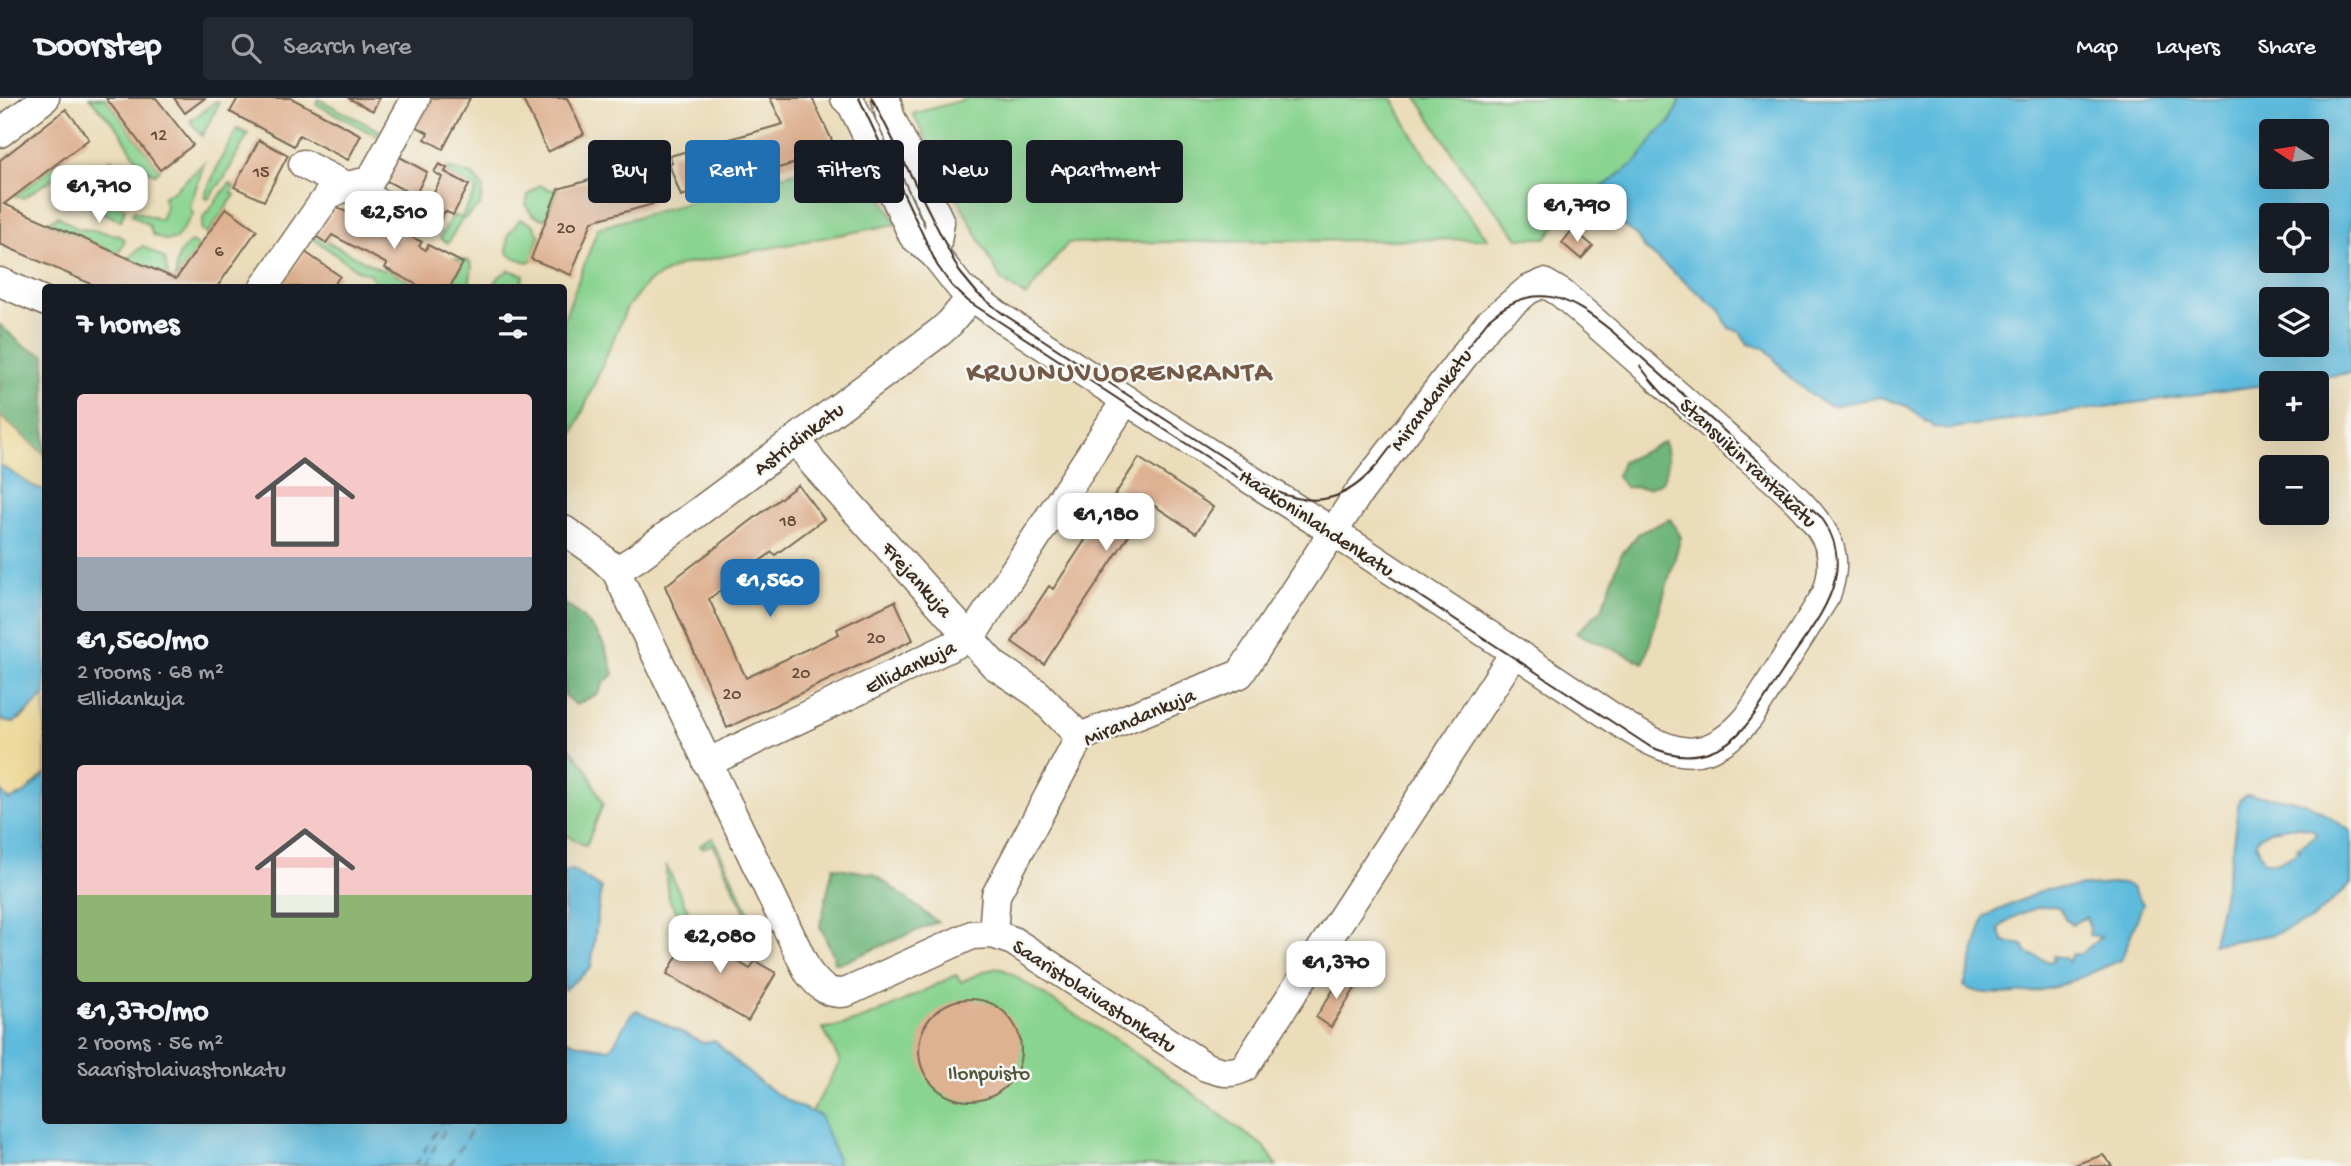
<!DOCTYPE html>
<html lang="en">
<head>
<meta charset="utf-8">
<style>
	:root { --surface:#171b24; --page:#242831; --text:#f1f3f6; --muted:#9ea1a6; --line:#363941; --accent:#1f6fb2 }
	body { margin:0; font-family:"Gochi Hand",sans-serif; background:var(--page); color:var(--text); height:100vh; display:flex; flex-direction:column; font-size:26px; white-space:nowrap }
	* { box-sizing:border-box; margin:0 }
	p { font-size:23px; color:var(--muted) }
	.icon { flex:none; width:38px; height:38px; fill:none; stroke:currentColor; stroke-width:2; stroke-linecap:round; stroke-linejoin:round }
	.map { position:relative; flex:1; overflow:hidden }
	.side { position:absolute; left:42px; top:186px; width:525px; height:840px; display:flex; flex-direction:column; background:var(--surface); border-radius:7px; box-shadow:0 7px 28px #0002 }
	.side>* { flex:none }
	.banner { position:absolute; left:588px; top:42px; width:665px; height:63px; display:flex; gap:14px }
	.needle { width:46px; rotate:282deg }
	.controls { position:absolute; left:2259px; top:21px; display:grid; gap:14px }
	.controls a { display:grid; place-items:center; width:70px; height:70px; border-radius:7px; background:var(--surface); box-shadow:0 7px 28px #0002; font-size:35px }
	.price { position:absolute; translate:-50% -60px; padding:0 16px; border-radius:14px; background:#fff; color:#222; font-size:23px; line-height:46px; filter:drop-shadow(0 2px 4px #0008) }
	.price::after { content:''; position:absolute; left:50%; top:42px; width:21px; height:16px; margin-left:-10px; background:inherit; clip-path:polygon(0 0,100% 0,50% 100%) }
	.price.selected { background:var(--accent); color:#fff }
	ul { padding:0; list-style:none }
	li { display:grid; align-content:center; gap:14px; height:371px; padding:0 35px }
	li span { display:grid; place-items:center; height:217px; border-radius:7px; color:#555 }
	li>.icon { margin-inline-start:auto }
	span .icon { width:126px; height:126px; fill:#fffc; stroke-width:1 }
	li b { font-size:30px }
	h2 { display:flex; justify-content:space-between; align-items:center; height:84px; padding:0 35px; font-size:30px }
	.pill { padding:0 24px; border-radius:7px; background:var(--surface); box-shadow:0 7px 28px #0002; font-size:24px; line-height:63px }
	.pill.selected { background:var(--accent); color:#fff }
	header { display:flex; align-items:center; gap:42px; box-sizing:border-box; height:98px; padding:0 35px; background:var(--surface); border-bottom:2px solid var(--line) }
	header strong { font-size:33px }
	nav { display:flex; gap:38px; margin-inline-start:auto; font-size:24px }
	.search { width:490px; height:63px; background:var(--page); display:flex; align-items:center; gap:18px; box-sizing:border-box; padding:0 24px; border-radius:7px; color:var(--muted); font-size:26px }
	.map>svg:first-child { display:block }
</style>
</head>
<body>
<header>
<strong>Doorstep</strong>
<div class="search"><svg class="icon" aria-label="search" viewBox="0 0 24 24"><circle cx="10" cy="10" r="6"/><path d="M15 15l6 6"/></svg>Search here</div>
<nav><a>Map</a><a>Layers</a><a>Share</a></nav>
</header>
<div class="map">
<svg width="2351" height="1068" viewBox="0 0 2351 1068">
	<rect width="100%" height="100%" fill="#f6f6f2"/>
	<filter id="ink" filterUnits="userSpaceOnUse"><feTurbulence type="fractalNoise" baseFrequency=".0143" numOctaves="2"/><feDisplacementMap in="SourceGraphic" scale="14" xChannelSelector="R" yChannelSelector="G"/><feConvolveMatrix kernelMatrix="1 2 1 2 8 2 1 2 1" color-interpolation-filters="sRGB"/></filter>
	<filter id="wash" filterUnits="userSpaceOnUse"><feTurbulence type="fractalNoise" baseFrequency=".00686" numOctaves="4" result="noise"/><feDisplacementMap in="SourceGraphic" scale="28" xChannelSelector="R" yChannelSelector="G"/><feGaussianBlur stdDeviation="1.57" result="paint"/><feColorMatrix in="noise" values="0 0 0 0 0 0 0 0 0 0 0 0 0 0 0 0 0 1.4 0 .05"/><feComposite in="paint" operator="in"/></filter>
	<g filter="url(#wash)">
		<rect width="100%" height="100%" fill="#ebddba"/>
		<g fill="#8ad491" stroke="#627f58" stroke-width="2">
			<path d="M90,0H106L160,72L155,76L142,70L119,32Z"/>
			<path d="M970,0H1392C1419,53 1450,95 1488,141L1068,145L1026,198L1001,182L913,16Z"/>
			<path d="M1417,0H1681L1670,25L1658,34L1637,64L1601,91L1600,100C1575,101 1561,123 1546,140H1518L1468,79Z"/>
			<path d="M318,1L380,33L377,38L316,6Z"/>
			<path d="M217,3L219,6L202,38L190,23Z"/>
			<path d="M237,31L248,36L225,79L208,101L204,99L220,63Z"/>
			<path d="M860,56L896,126L680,167L648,184L627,209L564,357V221L598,130Z"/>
			<path d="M63,61L69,69L63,74L23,100L15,98Z"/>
			<path d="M112,61L121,73C116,75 109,77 107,83C103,94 116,106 125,110L121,123L78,104L75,100L79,98L81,90L103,73L102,68Z"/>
			<path d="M204,65L190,109L193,116L176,141L165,142L153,137L149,127L132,117L134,113L161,122L166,108L163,99L174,93Z"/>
			<path d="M447,70L472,77L483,89L480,108L460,124L448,145L440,140L453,117L461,120L477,92L445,74Z"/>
			<path d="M230,85L234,89L232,95L235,97L207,136L201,132L203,120Z"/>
			<path d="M539,87L551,92L558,91L545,122L533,117L526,108L528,97Z"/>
			<path d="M58,118L77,130L118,137L125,142L118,156L47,125Z"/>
			<path d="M520,121L533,126L539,137L532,162L527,164L511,158L507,153L508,137Z"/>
			<path d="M316,138L383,173L385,170L421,189H378L370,176L357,172L314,141Z"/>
			<path d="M191,144L199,149L176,181C176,163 176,156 191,144Z"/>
			<path d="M143,148L165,161L168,178L128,160Z"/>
			<path d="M453,160L469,163L472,168L469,189H450L462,166Z"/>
			<path d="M509,172L524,177L520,189H492L500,178Z"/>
			<path d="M564,643L586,670L603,706L586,748L568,738L564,739Z"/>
			<path d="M713,740L753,823L743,827L742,824L748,820L713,746L702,750L700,747Z"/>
			<path d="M666,767L695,827L694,828C667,811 666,798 666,767Z"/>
			<path d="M997,870L1007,873C1082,922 1161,968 1231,1025C1252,1042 1263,1042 1277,1068H836V1060L812,1014L840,964L823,930C860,929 921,893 956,877L961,884L985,873Z"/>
		</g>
		<g fill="#6fb67b" stroke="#55704c" stroke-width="2">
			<path d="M0,227L25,249L45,257V357L0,318Z"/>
			<path d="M1664,344C1669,359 1669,371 1662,384L1648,390L1625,389L1617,378L1622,364Z"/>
			<path d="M1670,421L1681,439L1644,565L1576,535L1602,511L1621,457L1639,435Z"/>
			<path d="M564,505C593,525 605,541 614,576L604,584L599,595L576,607L564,597Z"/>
			<path d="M833,769L874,776L937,824L844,864L834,865L833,857L820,828Z"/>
		</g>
		<g fill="#eeda9e" stroke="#94825e" stroke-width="2">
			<path d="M0,318L45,357V392L36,390L0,367Z"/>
			<path d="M45,597V676L25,695L8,703L0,693V619L4,623L21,621Z"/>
		</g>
		<g fill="#5fbbdd" stroke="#4d727e" stroke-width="2" fill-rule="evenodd">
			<path d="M1681,0H2351V275L1947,331L1934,329L1931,324H1926L1909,309L1881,299L1831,308L1819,302L1791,281L1765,250L1748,246L1740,234L1729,230L1719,212L1644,150L1637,138L1599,110L1600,91L1637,63L1658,34L1670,25ZM2272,33H2317V79H2272ZM2272,117H2317V163H2272ZM2272,201H2317V247H2272Z"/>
			<path d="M0,367L36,390L45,392V597L14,625L4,623L0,619Z"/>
			<path d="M45,676L46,1022H564V940C576,948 595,948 610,951C621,938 623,923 636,912L703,945L715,943C744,974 779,1003 820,1017L837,1060L836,1068H0V693L9,702L25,695Z"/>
			<path d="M2246,697L2280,700L2307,705L2351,733V786L2311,822L2271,837L2213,846L2230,765L2239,702ZM2296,728L2313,732L2317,737C2310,742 2304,746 2297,750L2300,751V753L2277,765L2264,763L2256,745L2258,740L2271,732Z"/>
			<path d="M572,772L601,790L591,870L564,892V774Z"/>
			<path d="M2124,785L2132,790L2143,806L2121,862C2099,871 2077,882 2054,889C2034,895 1980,901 1964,888L1985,818L2046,791ZM2050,808L2059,809L2065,821L2071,826L2086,819L2090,830L2089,837L2101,839L2081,856H2072L2068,864L2065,860L2053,858L2054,863L2049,864L2027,855L2023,847L2004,844L1999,832C2006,819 2035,809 2050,808Z"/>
		</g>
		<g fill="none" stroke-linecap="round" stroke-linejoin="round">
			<g stroke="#465657" stroke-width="2" stroke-dasharray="9 7" stroke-linecap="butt">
				<path d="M415,1068L443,1022"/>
				<path d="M424,1068L450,1022"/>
				<path d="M449,1068L478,1022"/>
			</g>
		</g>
		<g id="blocks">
			<g fill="#deb191">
				<path d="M106,0H156L193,47L160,72Z"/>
				<path d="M174,0H205L185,15Z"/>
				<path d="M238,0H291L361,37L348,62L299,37L294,48L230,14Z"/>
				<path d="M348,0H379L373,13Z"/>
				<path d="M428,0H470L443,51L425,41L428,35L414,27Z"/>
				<path d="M522,0H567L584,36L548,54Z"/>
				<path d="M770,0H812L837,53L681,98L669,66L672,65L670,58L783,26Z"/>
				<path d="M66,11L89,41L4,106L176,181L226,110L257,132L217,189H98L0,146V62Z"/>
				<path d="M259,42L288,57L264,103L234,89Z"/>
				<path d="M398,58L427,74L415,98L385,82Z"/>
				<path d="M439,66L447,70L445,74L469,87L453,117L445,113L433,137L409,124L422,98L430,102L442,79L434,74Z"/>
				<path d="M642,67L653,106L592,123L571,177L531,161L558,91Z"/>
				<path d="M337,109L400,142L403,135L422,144L419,148L426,152L428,147L463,165L450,189H421L385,170L387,166L332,137L326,145L316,138Z"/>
				<path d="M1573,131L1593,148L1581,161L1562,145Z"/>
				<path d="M305,154L340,178L332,189H281Z"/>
				<path d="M1139,360L1213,409L1196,435L1150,405L1044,566L1012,544L1049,488L1053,491Z"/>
				<path d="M798,387L824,421L775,457L772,454L709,501L746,580L839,536L837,531L895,503L913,542L727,630L665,488Z"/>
				<path d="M694,828L716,840L712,848L750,871L755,863L776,875L748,923L667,876Z"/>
				<path d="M1342,878L1357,887L1331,929L1316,919Z"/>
				<circle cx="970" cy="952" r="51"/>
				<path d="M2103,1057L2112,1068H2071Z"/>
			</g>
		</g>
	</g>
	<g filter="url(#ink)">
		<use href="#blocks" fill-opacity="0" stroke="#796955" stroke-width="2"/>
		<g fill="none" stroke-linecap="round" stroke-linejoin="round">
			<g stroke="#796955" stroke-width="31">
				<g id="minor">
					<path d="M845,0L852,7L860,23L913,138L935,157L961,190L1000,219L1126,302L1358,450L1627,629C1675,660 1709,667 1749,619L1826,497C1832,481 1835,462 1828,445C1814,409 1755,365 1725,339C1670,291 1616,242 1561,195L1544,185L1528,192L1489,225L1358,396L1240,576L1080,639L996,797L993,836"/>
					<path d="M886,0L890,18L940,124L935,157"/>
					<path d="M0,35L45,0"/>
					<path d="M303,66L395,113"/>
					<path d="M0,184L46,204"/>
					<path d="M264,189L328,97L347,88L370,83L416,0"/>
					<path d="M797,341L812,364L994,567L1038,596L1080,639"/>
					<path d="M564,432L594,453L616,473L808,874C819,888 828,898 847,894L972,837L993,836L1013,843L1206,969C1221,974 1230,977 1244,970L1515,554"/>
					<path d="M616,473L638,459L940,234L950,225L972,198"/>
					<path d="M707,665L971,539L1126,302"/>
				</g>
			</g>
			<use href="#minor" stroke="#fff" stroke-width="28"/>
			<g stroke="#3b2a1e" stroke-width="2">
				<path d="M859,0L937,167L951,187L968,203L1649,648C1668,657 1690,661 1711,653C1723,649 1734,641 1742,632C1758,615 1769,593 1782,574C1800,545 1828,514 1835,481C1840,459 1834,437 1821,419L1613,234C1571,200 1536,180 1489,221L1377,367C1348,401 1317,411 1275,393L1002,215L978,196L959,173L872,0"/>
				<path d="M1640,268C1670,310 1715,345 1759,370"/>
			</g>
		</g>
	</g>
	<g text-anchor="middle" stroke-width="5" stroke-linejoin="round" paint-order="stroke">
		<g font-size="18" fill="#644c3b">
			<text x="159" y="42">12</text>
			<text x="261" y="79">15</text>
			<text x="566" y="135">20</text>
			<text x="219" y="158">6</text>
			<text x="788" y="428">18</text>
			<text x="876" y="545">20</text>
			<text x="801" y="580">20</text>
			<text x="732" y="601">20</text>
		</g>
		<g font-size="21" fill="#3b2a1e" stroke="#f6f6f2">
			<text transform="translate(1430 301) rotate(-53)" y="7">Mirandankatu</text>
			<text transform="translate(798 340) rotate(-37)" y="7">Astridinkatu</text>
			<text transform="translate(1749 364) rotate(43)" y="7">Stansvikin rantakatu</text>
			<text transform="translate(1317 424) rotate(33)" y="7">Haakoninlahdenkatu</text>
			<text transform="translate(918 481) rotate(48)" y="7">Frejankuja</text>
			<text transform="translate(910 568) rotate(-26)" y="7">Ellidankuja</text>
			<text transform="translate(1139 618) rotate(-23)" y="7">Mirandankuja</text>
			<text transform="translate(1095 897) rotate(33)" y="7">Saaristolaivastonkatu</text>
		</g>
		<g font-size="21" fill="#4f543b" stroke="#f6f6f2">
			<text x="989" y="981">Ilonpuisto</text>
		</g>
		<g font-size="28" font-weight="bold" letter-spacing="2" fill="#745946" stroke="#f6f6f2">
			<text x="1120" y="282">KRUUNUVUORENRANTA</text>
		</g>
	</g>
</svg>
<div class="controls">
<a><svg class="needle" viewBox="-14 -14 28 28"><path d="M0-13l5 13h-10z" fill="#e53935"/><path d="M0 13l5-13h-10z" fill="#9ea1a6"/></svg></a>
<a><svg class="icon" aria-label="locate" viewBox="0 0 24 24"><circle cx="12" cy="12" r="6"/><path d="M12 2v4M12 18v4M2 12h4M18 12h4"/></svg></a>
<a><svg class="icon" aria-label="layers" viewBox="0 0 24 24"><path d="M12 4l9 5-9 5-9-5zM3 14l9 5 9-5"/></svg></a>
<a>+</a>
<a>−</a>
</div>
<b class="price" style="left:99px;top:127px">€1,710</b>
<b class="price" style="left:1577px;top:146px">€1,790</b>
<b class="price" style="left:394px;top:153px">€2,510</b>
<b class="price" style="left:1106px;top:455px">€1,180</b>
<b class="price selected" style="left:770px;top:521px">€1,560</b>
<b class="price" style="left:720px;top:877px">€2,080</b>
<b class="price" style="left:1336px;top:903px">€1,370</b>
<div class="banner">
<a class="pill">Buy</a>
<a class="pill selected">Rent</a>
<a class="pill">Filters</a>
<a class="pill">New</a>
<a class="pill">Apartment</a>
</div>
<section class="side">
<h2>7 homes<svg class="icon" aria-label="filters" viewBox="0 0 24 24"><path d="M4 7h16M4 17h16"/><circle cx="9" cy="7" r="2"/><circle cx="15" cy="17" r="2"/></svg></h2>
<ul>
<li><span style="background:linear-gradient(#f6c9c9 75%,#9aa5b1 0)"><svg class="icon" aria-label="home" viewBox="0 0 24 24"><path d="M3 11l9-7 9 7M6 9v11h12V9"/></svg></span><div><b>€1,560/mo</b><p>2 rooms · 68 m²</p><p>Ellidankuja</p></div></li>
<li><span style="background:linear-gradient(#f6c9c9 60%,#8fb573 0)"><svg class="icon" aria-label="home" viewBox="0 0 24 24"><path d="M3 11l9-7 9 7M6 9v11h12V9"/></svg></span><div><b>€1,370/mo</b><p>2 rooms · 56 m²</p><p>Saaristolaivastonkatu</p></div></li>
</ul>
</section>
</div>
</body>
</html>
